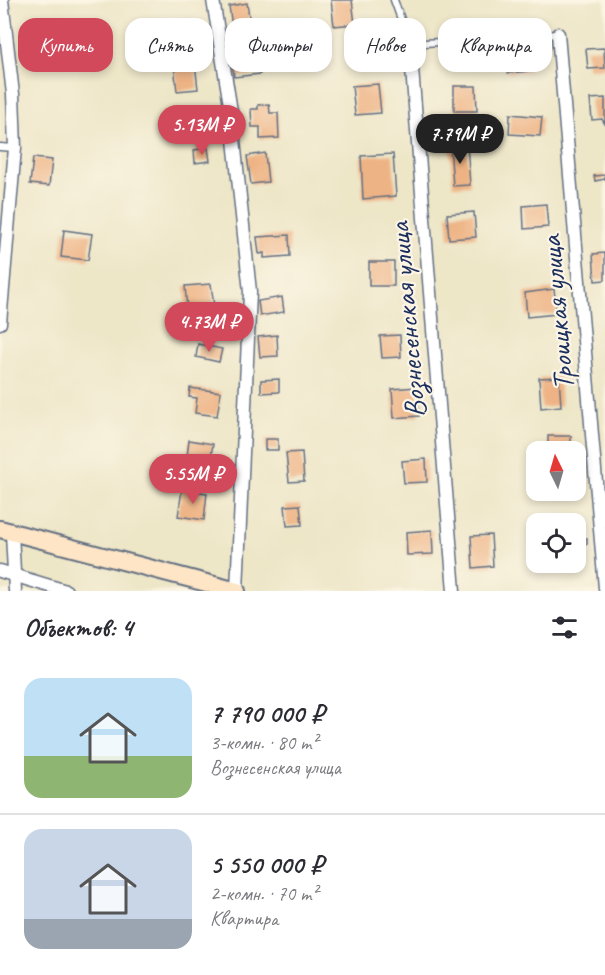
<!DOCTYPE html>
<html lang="ru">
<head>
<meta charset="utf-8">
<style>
	:root { --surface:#fff; --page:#f2f2f3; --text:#2b2b33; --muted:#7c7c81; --line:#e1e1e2; --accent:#d1495b }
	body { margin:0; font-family:Caveat,sans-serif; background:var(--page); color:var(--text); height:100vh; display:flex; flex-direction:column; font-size:22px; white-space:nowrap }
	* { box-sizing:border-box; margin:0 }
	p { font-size:20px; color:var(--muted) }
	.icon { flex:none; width:33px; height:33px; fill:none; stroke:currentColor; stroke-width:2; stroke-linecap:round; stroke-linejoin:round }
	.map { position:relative; height:591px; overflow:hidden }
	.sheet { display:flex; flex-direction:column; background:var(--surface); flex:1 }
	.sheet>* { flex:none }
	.top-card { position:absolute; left:18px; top:18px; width:570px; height:54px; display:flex; gap:12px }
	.needle { width:39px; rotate:355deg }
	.controls { position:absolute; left:526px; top:441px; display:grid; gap:12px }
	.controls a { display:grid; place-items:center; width:60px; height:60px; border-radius:12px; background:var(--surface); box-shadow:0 3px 9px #0003; font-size:30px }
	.price { position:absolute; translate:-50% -51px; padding:0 14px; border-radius:21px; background:var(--accent); color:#fff; font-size:20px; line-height:39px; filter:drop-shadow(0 2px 3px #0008) }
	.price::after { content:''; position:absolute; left:50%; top:36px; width:18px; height:14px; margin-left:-9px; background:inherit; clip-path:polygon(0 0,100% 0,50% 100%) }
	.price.active { background:#222; color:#fff }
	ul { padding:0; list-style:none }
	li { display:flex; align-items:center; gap:18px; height:150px; padding:0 24px }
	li+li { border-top:2px solid var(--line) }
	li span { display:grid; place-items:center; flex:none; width:168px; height:120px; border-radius:18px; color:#555 }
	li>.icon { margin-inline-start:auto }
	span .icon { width:72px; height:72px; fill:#fffc; stroke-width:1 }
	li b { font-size:26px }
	h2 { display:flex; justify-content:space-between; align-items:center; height:72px; padding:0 24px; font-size:26px }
	.chip { padding:0 21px; border-radius:18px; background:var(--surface); box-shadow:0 3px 9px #0003; font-size:21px; line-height:54px }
	.chip.active { background:var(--accent); color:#fff }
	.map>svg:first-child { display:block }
</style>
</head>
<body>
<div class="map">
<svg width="605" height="591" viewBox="0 0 605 591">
	<rect width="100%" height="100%" fill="#fcf5e5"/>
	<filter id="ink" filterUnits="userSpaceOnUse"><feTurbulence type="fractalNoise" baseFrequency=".0167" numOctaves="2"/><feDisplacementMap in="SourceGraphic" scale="12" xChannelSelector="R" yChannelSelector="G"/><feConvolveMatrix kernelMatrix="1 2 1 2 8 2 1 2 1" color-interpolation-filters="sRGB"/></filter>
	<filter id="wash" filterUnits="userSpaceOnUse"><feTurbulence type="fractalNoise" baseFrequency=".008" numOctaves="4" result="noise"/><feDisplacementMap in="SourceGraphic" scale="24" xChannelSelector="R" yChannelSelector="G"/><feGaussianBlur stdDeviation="1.35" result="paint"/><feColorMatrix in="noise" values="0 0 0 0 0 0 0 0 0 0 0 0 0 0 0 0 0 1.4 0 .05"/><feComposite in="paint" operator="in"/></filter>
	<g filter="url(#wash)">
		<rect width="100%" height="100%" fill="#ede6c7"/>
		<g id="blocks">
			<g fill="#eeb384">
				<path d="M331,0H352L355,24L334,26Z"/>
				<path d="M247,3L250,23L232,26L229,6Z"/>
				<path d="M71,28L73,57L50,59L46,31Z"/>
				<path d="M187,32V39H194L195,51L176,52L175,33Z"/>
				<path d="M527,41L529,71L508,73L505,42Z"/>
				<path d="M604,48L605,68L588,69L586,49Z"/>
				<path d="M258,55L260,74L234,77L232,58Z"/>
				<path d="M195,63L198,89L177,91L174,66Z"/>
				<path d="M378,84L381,113L355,115L352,86Z"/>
				<path d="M454,86H476L477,111H454Z"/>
				<path d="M605,98V124L602,119L592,120L590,99Z"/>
				<path d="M269,104L270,113H278L279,138L260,139V127H252L251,109H258V105Z"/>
				<path d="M510,114L542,117L540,136L509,134Z"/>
				<path d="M467,144L470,185L453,186L450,145Z"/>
				<path d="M208,148L210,161L195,163L194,150Z"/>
				<path d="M265,153L268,182L251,184L247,156Z"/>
				<path d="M393,154L396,196L363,199L361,156Z"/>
				<path d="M33,158L52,160L49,186L30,184Z"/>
				<path d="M605,175V179L595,181L594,176Z"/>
				<path d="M546,204L548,227L524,229L523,206Z"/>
				<path d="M474,212L476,237L449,239L447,214Z"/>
				<path d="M64,230L92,234L88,260L61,257Z"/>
				<path d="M289,235L290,256L264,258V253L259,254L257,237Z"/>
				<path d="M605,253V280L595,281L593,254Z"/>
				<rect x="369" y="262" width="25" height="24"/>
				<path d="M211,284L214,306L187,309L185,286Z"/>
				<path d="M554,289L557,314L527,317L525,293Z"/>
				<path d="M282,297L284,312L260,316L258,301Z"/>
				<path d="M277,335L278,356L260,357L258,337Z"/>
				<path d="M400,335L401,357L382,358L380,336Z"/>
				<path d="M198,344L222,349L219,362L196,357Z"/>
				<path d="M559,377L561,406L541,408L539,378Z"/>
				<path d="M279,379V392L261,393V380Z"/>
				<path d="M417,387L419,416L394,418L392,389Z"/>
				<path d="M190,388L221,392L217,416L195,413L197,398L189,397Z"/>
				<rect x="548" y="436" width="23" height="16"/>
				<rect x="265" y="439" width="13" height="11"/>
				<path d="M189,440L213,444L209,468L186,465Z"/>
				<path d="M302,452L304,481L289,482L286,453Z"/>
				<path d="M426,459L427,482L404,483L402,461Z"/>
				<path d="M182,490L207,493L204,520L178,516Z"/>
				<path d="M300,505L302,525L287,526L285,506Z"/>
				<path d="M432,530L433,554L407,555L406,532Z"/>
				<path d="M491,535L493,566L473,568L471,536Z"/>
				<path d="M587,538V544H584L585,559L576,562V539Z"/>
			</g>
		</g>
	</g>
	<g filter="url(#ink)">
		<use href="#blocks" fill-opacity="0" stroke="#646f83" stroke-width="1.5"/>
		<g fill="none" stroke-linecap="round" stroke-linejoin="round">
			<g stroke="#646f83" stroke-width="9">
				<g id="lane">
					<path d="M394,0L410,44L558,34"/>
					<path d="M0,147L15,148"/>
				</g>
			</g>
			<g stroke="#646f83" stroke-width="15">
				<g id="street">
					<path d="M213,0L231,111L250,292L237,591"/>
					<path d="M558,34L605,588"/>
					<path d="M410,44L454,591"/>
					<path d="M0,323L15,148L13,94L2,0"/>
					<path d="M12,533L15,591"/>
					<path d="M0,571L66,591"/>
				</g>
			</g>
			<g stroke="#646f83" stroke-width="20">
				<path id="secondary" d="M0,529L237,591"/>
			</g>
			<use href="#lane" stroke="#fff" stroke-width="6"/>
			<use href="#street" stroke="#fff" stroke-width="12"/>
			<use href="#secondary" stroke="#fde5c5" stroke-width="16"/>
		</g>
	</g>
	<g text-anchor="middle" stroke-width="4.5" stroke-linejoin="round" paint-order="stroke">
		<g font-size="30" fill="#1b2f5e" stroke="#fcf5e5">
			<text transform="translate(557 313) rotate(-95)" y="10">Троицкая улица</text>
			<text transform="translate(407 320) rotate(-95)" y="10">Вознесенская улица</text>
		</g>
	</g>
</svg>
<div class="controls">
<a><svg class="needle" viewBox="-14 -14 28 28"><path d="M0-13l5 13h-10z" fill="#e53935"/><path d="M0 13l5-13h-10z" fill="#7c7c81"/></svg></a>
<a><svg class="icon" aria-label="locate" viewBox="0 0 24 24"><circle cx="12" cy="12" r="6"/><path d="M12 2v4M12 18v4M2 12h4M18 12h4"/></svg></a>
</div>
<b class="price" style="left:202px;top:156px">5.13M ₽</b>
<b class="price active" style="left:460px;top:165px">7.79M ₽</b>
<b class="price" style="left:209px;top:353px">4.73M ₽</b>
<b class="price" style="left:193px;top:505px">5.55M ₽</b>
<div class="top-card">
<a class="chip active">Купить</a>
<a class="chip">Снять</a>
<a class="chip">Фильтры</a>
<a class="chip">Новое</a>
<a class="chip">Квартира</a>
</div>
</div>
<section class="sheet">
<h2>Объектов: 4<svg class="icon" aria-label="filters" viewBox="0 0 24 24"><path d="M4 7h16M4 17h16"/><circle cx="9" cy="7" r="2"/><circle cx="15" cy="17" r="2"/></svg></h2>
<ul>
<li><span style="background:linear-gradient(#bfe0f5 65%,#8fb573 0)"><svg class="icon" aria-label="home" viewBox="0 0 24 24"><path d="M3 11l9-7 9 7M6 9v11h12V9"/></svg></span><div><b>7 790 000 ₽</b><p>3-комн. · 80 m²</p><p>Вознесенская улица</p></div></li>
<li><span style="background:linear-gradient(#c9d6e8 75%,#9aa5b1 0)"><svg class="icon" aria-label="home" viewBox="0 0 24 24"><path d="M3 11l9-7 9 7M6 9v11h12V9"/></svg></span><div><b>5 550 000 ₽</b><p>2-комн. · 70 m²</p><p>Квартира</p></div></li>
</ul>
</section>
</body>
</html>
